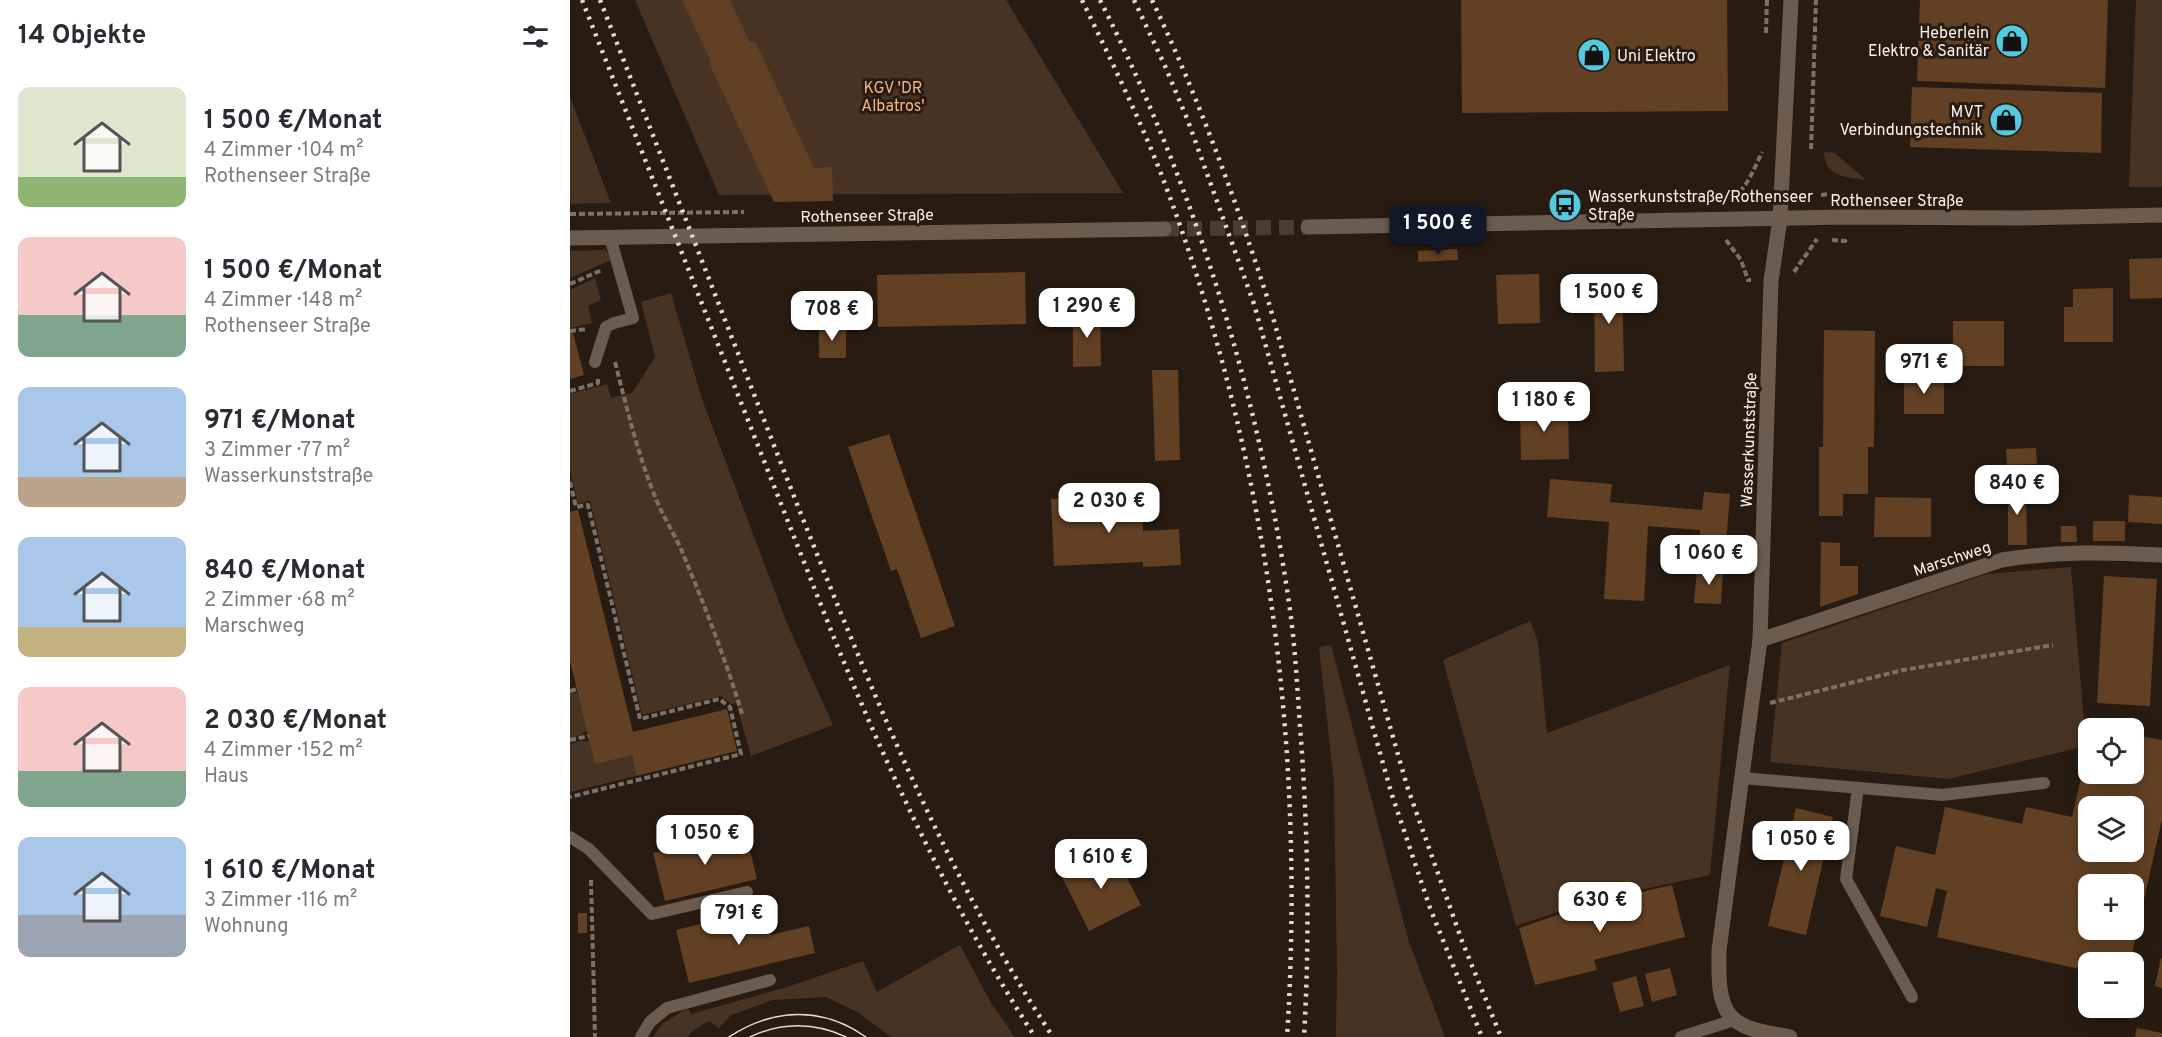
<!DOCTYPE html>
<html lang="de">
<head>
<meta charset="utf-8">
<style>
	:root { --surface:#fff; --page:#f7f7f7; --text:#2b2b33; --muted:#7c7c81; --accent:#111827 }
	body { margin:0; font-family:Overpass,sans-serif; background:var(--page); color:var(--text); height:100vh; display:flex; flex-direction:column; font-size:22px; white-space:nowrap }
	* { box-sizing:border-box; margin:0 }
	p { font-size:20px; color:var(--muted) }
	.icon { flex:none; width:33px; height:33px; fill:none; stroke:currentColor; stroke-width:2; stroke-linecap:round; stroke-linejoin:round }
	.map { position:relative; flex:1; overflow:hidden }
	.sheet { display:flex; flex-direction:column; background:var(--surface); width:570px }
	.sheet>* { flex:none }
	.fabs { position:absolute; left:1508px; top:718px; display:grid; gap:12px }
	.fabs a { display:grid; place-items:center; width:66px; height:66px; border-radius:12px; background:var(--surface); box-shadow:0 3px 15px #0003; font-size:30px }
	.price { position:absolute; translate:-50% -51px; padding:0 14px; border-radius:12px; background:#fff; color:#222; font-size:20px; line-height:39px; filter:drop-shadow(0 2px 3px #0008) }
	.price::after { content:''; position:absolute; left:50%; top:36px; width:18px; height:14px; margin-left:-9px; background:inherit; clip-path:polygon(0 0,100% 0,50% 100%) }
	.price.current { background:var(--accent); color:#fff }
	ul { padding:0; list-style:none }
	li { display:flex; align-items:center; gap:18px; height:150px; padding:0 18px }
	li span { display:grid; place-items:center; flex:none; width:168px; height:120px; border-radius:12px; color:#555 }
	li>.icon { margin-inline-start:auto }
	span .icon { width:72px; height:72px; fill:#fffc; stroke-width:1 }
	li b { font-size:26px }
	h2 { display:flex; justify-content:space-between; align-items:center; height:72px; padding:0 18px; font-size:26px }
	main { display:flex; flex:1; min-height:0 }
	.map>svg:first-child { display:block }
</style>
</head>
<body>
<main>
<section class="sheet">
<h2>14 Objekte<svg class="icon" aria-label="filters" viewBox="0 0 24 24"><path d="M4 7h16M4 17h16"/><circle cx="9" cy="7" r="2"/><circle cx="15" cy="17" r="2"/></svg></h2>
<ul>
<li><span style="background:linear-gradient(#dfe7d0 75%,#8fb573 0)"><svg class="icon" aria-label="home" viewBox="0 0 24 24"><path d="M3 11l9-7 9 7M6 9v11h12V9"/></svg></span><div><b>1 500 €/Monat</b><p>4 Zimmer · 104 m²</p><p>Rothenseer Straße</p></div></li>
<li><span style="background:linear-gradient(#f6c9c9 65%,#7fa58c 0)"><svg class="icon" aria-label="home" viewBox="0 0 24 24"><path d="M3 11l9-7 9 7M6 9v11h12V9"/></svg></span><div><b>1 500 €/Monat</b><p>4 Zimmer · 148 m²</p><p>Rothenseer Straße</p></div></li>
<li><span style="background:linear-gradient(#a9c7e8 75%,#b9a48a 0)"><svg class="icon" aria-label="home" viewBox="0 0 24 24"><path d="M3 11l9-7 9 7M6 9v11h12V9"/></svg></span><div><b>971 €/Monat</b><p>3 Zimmer · 77 m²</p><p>Wasserkunststraße</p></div></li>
<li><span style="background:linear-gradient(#a9c7e8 75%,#c2b280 0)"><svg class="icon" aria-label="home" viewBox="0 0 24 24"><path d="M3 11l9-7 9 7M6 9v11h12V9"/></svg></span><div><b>840 €/Monat</b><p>2 Zimmer · 68 m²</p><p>Marschweg</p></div></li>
<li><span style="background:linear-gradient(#f6c9c9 70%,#7fa58c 0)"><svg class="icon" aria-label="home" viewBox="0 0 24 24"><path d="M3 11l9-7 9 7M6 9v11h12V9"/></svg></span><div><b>2 030 €/Monat</b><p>4 Zimmer · 152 m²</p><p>Haus</p></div></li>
<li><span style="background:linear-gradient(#a9c7e8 65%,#9aa5b1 0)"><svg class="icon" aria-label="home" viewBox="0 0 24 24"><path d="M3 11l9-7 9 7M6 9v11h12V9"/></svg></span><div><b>1 610 €/Monat</b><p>3 Zimmer · 116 m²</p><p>Wohnung</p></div></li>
</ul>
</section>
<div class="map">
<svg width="1592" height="1037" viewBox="0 0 1592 1037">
	<rect width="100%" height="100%" fill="#281c12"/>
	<g fill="#473323">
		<path d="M65,0H436L553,193L149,195Z"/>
		<path d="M1566,0H1592V187H1559Z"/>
		<path d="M0,97L41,203L0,204Z"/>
		<path d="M1254,152L1265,153L1296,180C1275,177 1255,177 1254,152Z"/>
		<path d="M36,250L41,260L0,278V251Z"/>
		<path d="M25,278L31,300L18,306L22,323L0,328V290Z"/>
		<path d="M101,293L132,399L216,621L263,725L181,756L166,703L161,704L151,696L72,715L20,501L8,504L0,470V394L37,384L41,398L62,393L85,357L71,302Z"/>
		<path d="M1501,567L1516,746L1378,779L1200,762L1212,643L1417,574Z"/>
		<path d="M960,621L968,642L977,733L1160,665L1140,875L1023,900L946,926L873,660Z"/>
		<path d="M761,645L838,939L875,1037H766L767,971L764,783L749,647Z"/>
		<path d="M0,693H8L18,731L12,733L13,735L0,738Z"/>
		<path d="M13,740L14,742L20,740L62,755L66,776L0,792V744Z"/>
		<path d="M390,945L421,1003L445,1037H321L289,1013L256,997L203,1000L161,1015L149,1028L139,1021L122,1031L118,1037H83L93,1023L118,1008L121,1014L217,987L293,961L307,992Z"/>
	</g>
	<g fill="#624023" fill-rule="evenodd">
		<path d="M112,0H160L180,43L185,41L244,168L262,167L263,201L204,202L139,63L141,62Z"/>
		<path d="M891,0H1157L1158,111L892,113Z"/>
		<path d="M1350,0H1538L1535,88L1347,81Z"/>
		<path d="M1342,87L1532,93L1531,153L1340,147Z"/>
		<path d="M887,249L888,260L848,262V251Z"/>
		<path d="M1592,258V298L1560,299L1559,259Z"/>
		<path d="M455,272L456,324L308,327L307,275Z"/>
		<path d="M969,274L970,323L928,324L926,275Z"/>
		<path d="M1024,277H1052L1054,371L1025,372Z"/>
		<path d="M1543,288V342H1494V307H1503V289Z"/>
		<path d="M503,312H530L531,366L503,367Z"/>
		<rect x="1383" y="321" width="51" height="45"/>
		<rect x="249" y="326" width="27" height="32"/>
		<path d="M1254,330L1305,331L1304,447H1298V494H1273V516H1249V447H1253Z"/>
		<path d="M0,333H3L14,375L0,379Z"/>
		<path d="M582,370H608L610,460L585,461Z"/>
		<path d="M1334,375L1374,376V414H1334Z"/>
		<path d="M998,406L999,459L951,460L950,407Z"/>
		<path d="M319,434L385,626L351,638L327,569L321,571L278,447Z"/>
		<path d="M1466,448L1467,464L1437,465L1436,449Z"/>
		<path d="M980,479L1042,484L1040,502L1132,510L1134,492L1160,494L1155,556L1129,553L1130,530L1078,526L1074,601L1034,599L1039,522L977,517Z"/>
		<path d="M1438,487H1456L1457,545H1438Z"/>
		<path d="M572,495L573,531L609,529L611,565L573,567V562L484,566L481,499Z"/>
		<path d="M1559,495L1592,497V524L1558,522Z"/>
		<path d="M1305,497L1361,498V537H1304Z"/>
		<path d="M8,510L63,732L157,709L167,751L66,776L62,755L25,764L0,661V512Z"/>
		<rect x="1523" y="521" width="32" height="20"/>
		<path d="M1491,526H1506L1507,542H1491Z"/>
		<path d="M1251,542L1270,543V566H1288V594L1250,607Z"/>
		<path d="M1127,568L1153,570L1151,604L1124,603Z"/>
		<path d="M1534,576L1587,579L1580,706L1527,703Z"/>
		<path d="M1571,736L1592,740V819L1560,963H1518V971L1367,937L1377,891L1366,888L1357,927L1310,916L1326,846L1365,855L1375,807L1452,824L1456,807L1502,817L1513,769L1518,770V774H1535L1561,780ZM1518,807H1563V852H1518ZM1518,885H1563V930H1518Z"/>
		<path d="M1226,808L1263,817L1236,935L1198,926Z"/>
		<path d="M175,830L187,879L95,901L83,853Z"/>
		<path d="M542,849L571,905L519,931L491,875Z"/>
		<path d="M1102,885L1115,937L1024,960L1027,970L965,985L949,928L1023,903Z"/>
		<path d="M194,909L200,935L239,926L245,953L119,983L106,930Z"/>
		<rect x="8" y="913" width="9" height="20"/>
		<path d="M1591,958H1592V988L1585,986Z"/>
		<path d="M1100,968L1107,995L1082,1002L1075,974Z"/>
		<path d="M1066,976L1074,1006L1050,1012L1042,983Z"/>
		<path d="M1567,1028L1592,1033V1037H1565Z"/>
	</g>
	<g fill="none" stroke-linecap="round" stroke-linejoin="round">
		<path stroke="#483c33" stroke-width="15" stroke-dasharray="15 8" stroke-linecap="butt" d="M594,229L738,227"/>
		<g stroke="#7c7168" stroke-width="4" stroke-dasharray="6 3" stroke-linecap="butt">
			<path d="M1196,33L1197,0"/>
			<path d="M1241,149L1246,0"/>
			<path d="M1251,195L1268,193"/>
			<path d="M1163,198C1178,186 1184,169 1192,152"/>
			<path d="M0,214L174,212"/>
			<path d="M1156,240L1171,260L1178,280H1181"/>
			<path d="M1262,240L1275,241L1278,238"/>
			<path d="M1224,272L1247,239"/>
			<path d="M0,284L32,270"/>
			<path d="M0,331L17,329"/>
			<path d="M45,362C57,409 68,455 86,499C93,516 103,532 111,549C134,604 156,660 173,717"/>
			<path d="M0,391L28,383V378"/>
			<path d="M0,482L6,507L18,505L70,719L149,699L160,707L171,754L0,797"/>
			<path d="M0,691L7,689"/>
			<path d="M1200,703L1333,670L1483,645"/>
			<path d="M0,740L19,736"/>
			<path d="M21,880L25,1037"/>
		</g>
		<g stroke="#6c5c4f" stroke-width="12">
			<path d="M25,362L36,327L44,323L63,318L40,237"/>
			<path d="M1173,778L1372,795L1474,783"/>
			<path d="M1288,788L1276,879L1342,997"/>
			<path d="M0,837L19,849L82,914L177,892"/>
			<path d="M71,1037L80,1022L97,1008L200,980"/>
			<path d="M1111,1037L1164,1020"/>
		</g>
		<g stroke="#6c5c4f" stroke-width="15">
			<path d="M1210,219L1201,281L1190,640L1149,950C1149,972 1146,1007 1166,1021C1181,1032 1203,1033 1220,1037"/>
			<path d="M1190,640L1432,560C1485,551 1539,552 1592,555"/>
		</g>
		<g stroke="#6c5c4f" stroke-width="15">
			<path d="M1210,219L1221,0"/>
			<path d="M738,227L1276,217L1449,218L1592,215"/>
			<path d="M0,238L594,229"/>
		</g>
		<g stroke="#e2d9d1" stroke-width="1.5">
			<path d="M159,1037C203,1008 252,1006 296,1037"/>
			<path d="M180,1037C211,1022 245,1022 276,1037"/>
		</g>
		<g stroke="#e2d9d1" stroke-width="4.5" stroke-dasharray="3 6" stroke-linecap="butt">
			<path d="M12,0L262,633C318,771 384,912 465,1037"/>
			<path d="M30,0C96,168 161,336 227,504C300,687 374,872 483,1037"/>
			<path d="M512,0C539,56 567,113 590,171C696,446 736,743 717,1037"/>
			<path d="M530,0C625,188 689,394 719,603C725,643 727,685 730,726C738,829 740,933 734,1037"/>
			<path d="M564,0L595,66L618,121L684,304L821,792L860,908L912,1037"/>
			<path d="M582,0C628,97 665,198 698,300L837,786L892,941L931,1037"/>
		</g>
	</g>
	<defs>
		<g id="shop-disc" transform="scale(1.725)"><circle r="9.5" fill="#54cade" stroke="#281c12"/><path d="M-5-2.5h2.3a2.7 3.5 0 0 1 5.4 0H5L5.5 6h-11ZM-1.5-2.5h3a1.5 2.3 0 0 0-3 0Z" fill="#111"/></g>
		<g id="bus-disc" transform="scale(1.725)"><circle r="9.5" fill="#54cade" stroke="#281c12"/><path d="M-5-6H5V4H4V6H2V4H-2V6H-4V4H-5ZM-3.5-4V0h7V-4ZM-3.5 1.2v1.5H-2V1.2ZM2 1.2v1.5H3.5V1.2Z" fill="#111"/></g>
	</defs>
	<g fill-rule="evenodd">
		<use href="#shop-disc" x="1442" y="41"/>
		<use href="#shop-disc" x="1024" y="55"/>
		<use href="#shop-disc" x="1436" y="120"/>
		<use href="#bus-disc" x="995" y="205"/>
	</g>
	<g text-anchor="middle" stroke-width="6" stroke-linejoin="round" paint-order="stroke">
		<g font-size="16" fill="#fbf2eb" stroke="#281c12" text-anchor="end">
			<text x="1419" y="38">Heberlein<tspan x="1419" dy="18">Elektro &amp; Sanitär</tspan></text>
			<text x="1047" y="61" text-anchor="start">Uni Elektro</text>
			<text x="1413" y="117">MVT<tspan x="1413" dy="18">Verbindungstechnik</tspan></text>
			<text x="1018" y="202" text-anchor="start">Wasserkunststraße/Rothenseer<tspan x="1018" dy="18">Straße</tspan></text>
		</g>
		<g font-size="16" fill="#f1b685" stroke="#281c12">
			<text x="323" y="93">KGV 'DR<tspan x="323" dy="18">Albatros'</tspan></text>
		</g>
		<g font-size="16" fill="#fbf2eb" stroke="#281c12">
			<text x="1327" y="206">Rothenseer Straße</text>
			<text transform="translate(297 215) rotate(-1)" y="6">Rothenseer Straße</text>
			<text transform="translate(1178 440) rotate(-88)" y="6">Wasserkunststraße</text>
			<text transform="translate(1382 558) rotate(-18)" y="6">Marschweg</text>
		</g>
	</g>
</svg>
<div class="fabs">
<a><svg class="icon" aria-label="locate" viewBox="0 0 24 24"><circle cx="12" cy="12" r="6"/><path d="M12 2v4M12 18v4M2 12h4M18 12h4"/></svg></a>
<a><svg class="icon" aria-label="layers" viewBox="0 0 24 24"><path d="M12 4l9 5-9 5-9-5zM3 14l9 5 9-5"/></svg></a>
<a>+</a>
<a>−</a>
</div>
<b class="price current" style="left:868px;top:256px">1 500 €</b>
<b class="price" style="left:1039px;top:325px">1 500 €</b>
<b class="price" style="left:517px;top:339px">1 290 €</b>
<b class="price" style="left:262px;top:342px">708 €</b>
<b class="price" style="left:1354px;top:395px">971 €</b>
<b class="price" style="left:974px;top:433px">1 180 €</b>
<b class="price" style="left:1447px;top:516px">840 €</b>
<b class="price" style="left:539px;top:534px">2 030 €</b>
<b class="price" style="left:1139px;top:586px">1 060 €</b>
<b class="price" style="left:135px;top:866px">1 050 €</b>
<b class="price" style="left:1231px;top:872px">1 050 €</b>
<b class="price" style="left:531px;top:890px">1 610 €</b>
<b class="price" style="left:1030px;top:933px">630 €</b>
<b class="price" style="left:169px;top:946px">791 €</b>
</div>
</main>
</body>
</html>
